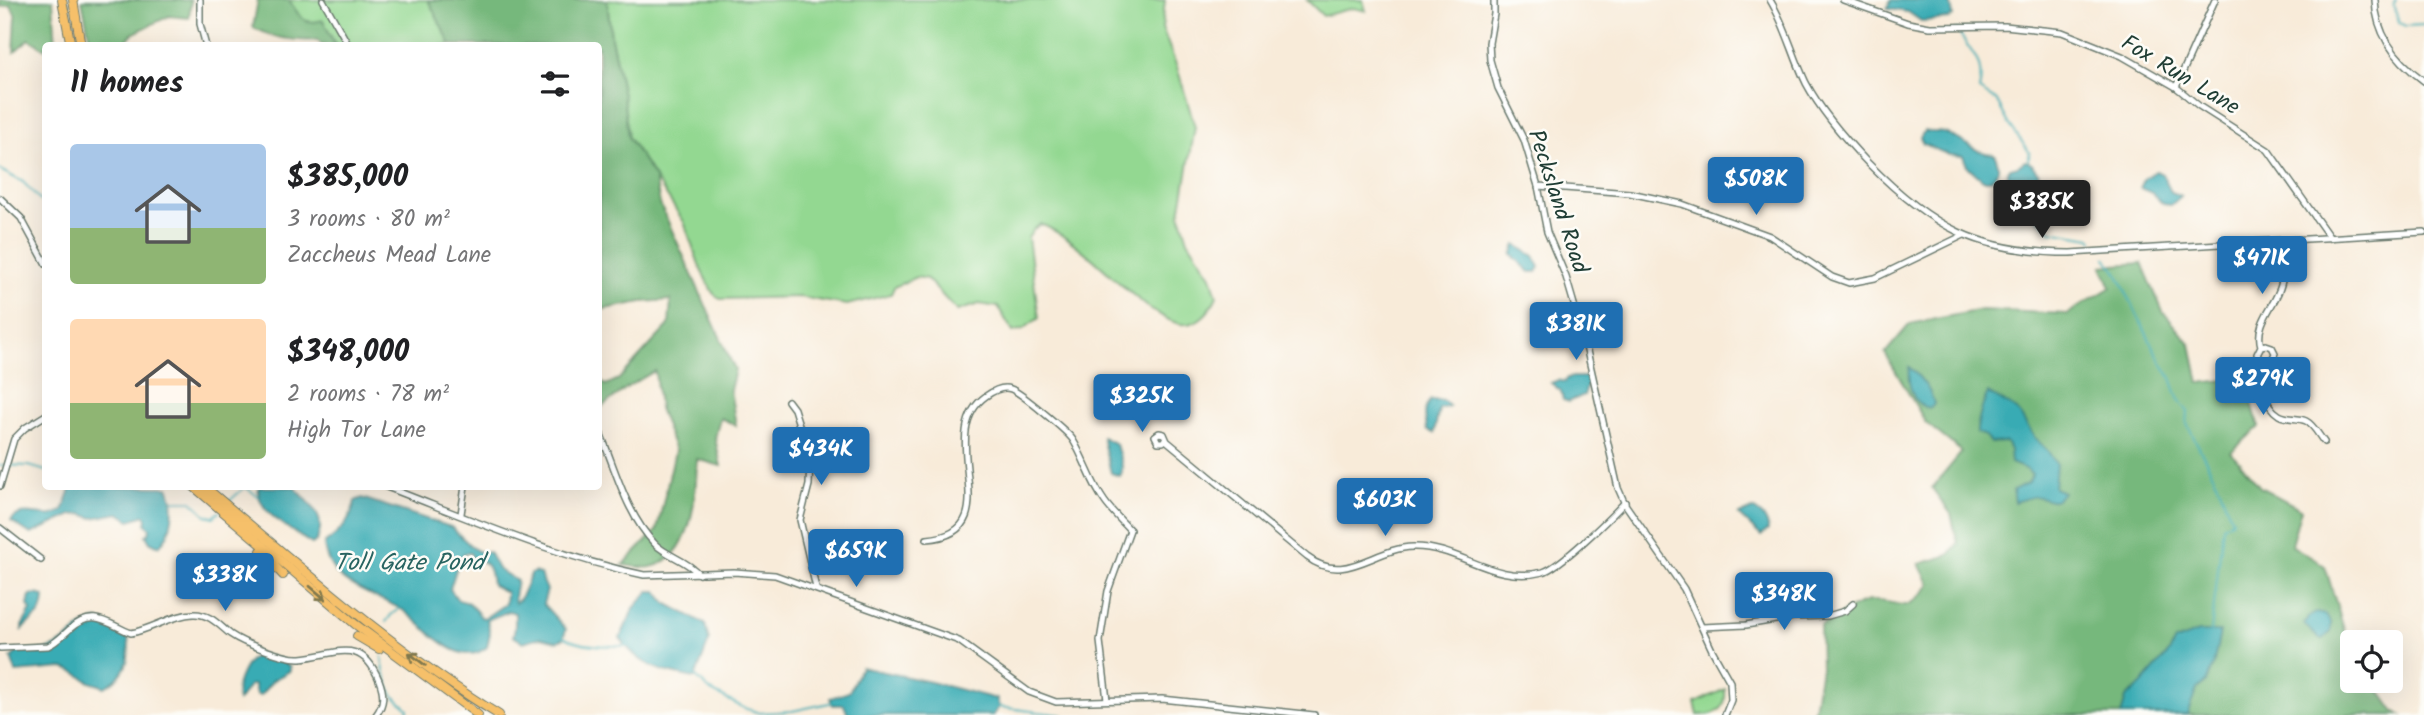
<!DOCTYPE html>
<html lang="en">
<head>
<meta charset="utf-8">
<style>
	:root { --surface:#fff; --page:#f6f6f6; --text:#202124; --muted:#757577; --accent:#1f6fb2 }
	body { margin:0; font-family:Kalam,sans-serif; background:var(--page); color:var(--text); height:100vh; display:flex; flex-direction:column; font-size:26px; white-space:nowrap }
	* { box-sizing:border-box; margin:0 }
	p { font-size:23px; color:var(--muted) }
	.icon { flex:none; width:38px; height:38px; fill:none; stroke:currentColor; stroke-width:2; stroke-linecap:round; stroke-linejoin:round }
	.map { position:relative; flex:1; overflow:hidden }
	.details { position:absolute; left:42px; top:42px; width:560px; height:448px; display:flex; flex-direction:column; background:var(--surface); border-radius:7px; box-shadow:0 7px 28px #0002 }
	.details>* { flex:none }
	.controls { position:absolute; left:2340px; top:630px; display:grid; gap:14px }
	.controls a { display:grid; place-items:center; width:63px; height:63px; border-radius:7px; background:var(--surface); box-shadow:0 7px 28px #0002; font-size:35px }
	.price { position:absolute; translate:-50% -60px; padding:0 16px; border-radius:7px; background:var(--accent); color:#fff; font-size:23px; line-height:46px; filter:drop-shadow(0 2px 4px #0008) }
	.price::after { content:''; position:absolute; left:50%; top:42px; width:21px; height:16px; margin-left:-10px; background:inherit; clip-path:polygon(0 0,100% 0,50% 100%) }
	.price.active { background:#222; color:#fff }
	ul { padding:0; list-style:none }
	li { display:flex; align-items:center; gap:21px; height:175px; padding:0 28px }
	li span { display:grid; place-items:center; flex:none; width:196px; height:140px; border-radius:7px; color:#555 }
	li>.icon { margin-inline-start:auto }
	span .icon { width:84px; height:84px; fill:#fffc; stroke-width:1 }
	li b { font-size:30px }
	h2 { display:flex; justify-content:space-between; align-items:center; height:84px; padding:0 28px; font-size:30px }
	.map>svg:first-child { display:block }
</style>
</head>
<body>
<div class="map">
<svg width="2424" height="715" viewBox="0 0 2424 715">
	<rect width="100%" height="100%" fill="#fdfcf7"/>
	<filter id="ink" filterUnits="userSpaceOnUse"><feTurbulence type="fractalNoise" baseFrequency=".0143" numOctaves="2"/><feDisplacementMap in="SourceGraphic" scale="14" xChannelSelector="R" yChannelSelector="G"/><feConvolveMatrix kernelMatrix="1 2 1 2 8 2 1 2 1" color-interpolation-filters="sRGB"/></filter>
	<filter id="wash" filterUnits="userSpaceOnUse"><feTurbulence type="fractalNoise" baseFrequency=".00686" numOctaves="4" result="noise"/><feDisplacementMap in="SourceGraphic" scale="28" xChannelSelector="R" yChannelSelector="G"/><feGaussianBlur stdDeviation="1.57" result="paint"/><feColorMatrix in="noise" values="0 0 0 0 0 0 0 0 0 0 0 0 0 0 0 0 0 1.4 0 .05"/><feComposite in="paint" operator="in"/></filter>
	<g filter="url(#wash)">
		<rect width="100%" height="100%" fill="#f8ebd9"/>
		<g fill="#93d891" stroke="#598a62" stroke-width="2">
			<path d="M287,0H428L453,45H335L323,21L305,29Z"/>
			<path d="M607,0H1165L1162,28L1177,67L1195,127L1180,214L1188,240L1211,276L1217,296C1211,310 1199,326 1181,324C1170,323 1161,315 1152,310C1114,283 1084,243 1041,224L1034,229L1028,238L1039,318L1023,329L1013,332L998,307L979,304L957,311L927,279L916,277L894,287L891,294L847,305L799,297L720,299L713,293L701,270L684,222L628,137L623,95L611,38Z"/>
			<path d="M1307,0H1363L1366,11L1353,8L1323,16Z"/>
			<path d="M1725,689C1727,710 1718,715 1698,715L1695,703Z"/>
		</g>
		<g fill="#76b87b" stroke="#4a7a58" stroke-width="2">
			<path d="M0,0H53L56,45L46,46L45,49L29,39L14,52L16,17L11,5L0,7Z"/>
			<path d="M82,0H191L189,18L169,16L132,34L123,45L91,46Z"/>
			<path d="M258,0H289C300,16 302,26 323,20L335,45H322L317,40C296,42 271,38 253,27Z"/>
			<path d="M428,0H607L611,38L623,95L628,137L655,178L660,204L735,370L730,390L736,425L720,418L715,438L721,466L697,459C696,496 694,557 651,567C642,569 632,566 623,565L657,530L675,451L659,408L655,371L629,386L599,409V381L606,385L619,379L669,325L671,300L642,302L599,310L598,46L451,45Z"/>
			<path d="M2142,263L2163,312L2191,344L2199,383L2245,378L2259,427L2231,452L2260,487L2301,509L2291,545L2325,566L2348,643L2352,649V681H2373L2394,711L2401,715H1813L1821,668L1820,626C1832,620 1859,601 1871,601C1906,599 1900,619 1930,585L1919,564L1949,555L1958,543L1951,514L1932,488L1962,452L1926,423L1885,353L1910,324L1981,310L2067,314L2111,287L2102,266Z"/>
		</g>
		<g fill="#39abb4" stroke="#2c7474" stroke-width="2" fill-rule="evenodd">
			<path d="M1891,0H1950L1953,16L1949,19L1921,21L1908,12L1887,9Z"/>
			<path d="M1924,131C1932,133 1940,131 1947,134C1966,141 1973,153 1994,154C2000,166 2000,172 1990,180H1983L1967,166L1963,156L1949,155L1923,144L1920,138Z"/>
			<path d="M2025,161C2031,162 2039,170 2039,177L2037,182L2018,197L2020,204L2016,206C2007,196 2003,179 2010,168L2018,166Z"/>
			<path d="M2156,171L2162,174L2171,192L2181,196L2171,205L2163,204L2152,193L2140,188L2145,178Z"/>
			<path d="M1516,245L1534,256L1540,267L1537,272H1530L1512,255Z"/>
			<path d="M1909,367C1920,377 1931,389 1934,404L1931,408C1912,408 1907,381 1909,367Z"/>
			<path d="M1572,377H1585L1589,381L1584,395L1569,402L1563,400L1561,391L1551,383L1558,380L1565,382L1568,378Z"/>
			<path d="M1988,393L2017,410L2035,438L2048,451L2056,464L2054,488L2063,492C2055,505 2049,499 2039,497C2032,495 2022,500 2015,502L2013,490L2029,482L2032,475L2026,469L2011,463L2010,450L2006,442L1990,443L1985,436L1977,433C1976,427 1984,399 1988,393Z"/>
			<path d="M1431,400L1444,401L1449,406L1439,409L1434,433L1427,430C1426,419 1422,408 1431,400Z"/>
			<path d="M1102,437L1116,444C1118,454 1126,468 1120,476L1111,473Z"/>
			<path d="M72,486L168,487C176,503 174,533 159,546L149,541L146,535L149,534L150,528L146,524L147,519L145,515L130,520L119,513L93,518L82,514L72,515L31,534L11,521C20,507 38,517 52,515C52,515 62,511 63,511Z"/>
			<path d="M259,487H294C309,502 329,518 316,541L312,544L307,541C290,529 254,510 259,487Z"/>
			<path d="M362,498L451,527L473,548L480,552H489L498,569L517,581L514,597L515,603L520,599L531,574L534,572L540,574L547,590L543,604L566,629L563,639L557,641L541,637L523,642L513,636C516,629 515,620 515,613L509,611L487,620L490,633L487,647C458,672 423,622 401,609C371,592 328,586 324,544C340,532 351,522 355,501ZM464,553H470L473,559C489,560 491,572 492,585L506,592L505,604L486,617L482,618L469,603L458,600L450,589L459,560Z"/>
			<path d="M1753,509C1761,514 1768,519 1768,530L1761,536L1739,515Z"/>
			<path d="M649,591H657L666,603L705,624L709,641L695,678C661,672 640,667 620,638L634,608Z"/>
			<path d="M36,594L44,596C43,624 30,615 22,631V626L31,610L28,605L30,595Z"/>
			<path d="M2316,613L2326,615L2331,622V632L2323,639L2318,638L2305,624L2309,617Z"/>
			<path d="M97,620L128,637C131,660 126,675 105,687L90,682L75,672L63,668L16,672L11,658L18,651C31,651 47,652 58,645C73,637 80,624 97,620Z"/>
			<path d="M2198,632H2220L2213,666L2206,682L2197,689L2187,715H2121L2126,698L2141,685L2170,651L2175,641Z"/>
			<path d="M261,654L281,660L290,667V671L273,680L260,696L256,694L254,685H250L238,701C232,687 246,657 261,654Z"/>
			<path d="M861,667L931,682L997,699L999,707L993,715H848L844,705H833L830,698L849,692Z"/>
		</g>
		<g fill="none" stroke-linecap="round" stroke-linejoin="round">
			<g stroke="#39abb4" stroke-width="2">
				<path d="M2396,0L2393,5L2399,22L2405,26L2424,25"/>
				<path d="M1956,29C1970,51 1986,62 1979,90L1996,100L2009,124L2030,153L2028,160"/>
				<path d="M0,170L23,182L46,206"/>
				<path d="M2018,205C2029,216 2041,219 2051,231L2091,238L2093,241"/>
				<path d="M2106,258L2116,271L2153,347L2171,378L2178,398L2188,412L2187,424L2218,484L2232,520L2223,526L2211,632"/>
				<path d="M0,465L29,466L46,471"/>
				<path d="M244,486L258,496"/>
				<path d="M173,501H192L206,515L214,517L219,512"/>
				<path d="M227,503L244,488"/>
				<path d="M386,622L391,615L400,608"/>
				<path d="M562,636C581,647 606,646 628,646"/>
				<path d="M382,657L384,672L392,694L408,709L407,715"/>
				<path d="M694,675L711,691L744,708L760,713L792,711L834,702"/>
				<path d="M999,707L1063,715"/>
			</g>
		</g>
	</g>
	<g filter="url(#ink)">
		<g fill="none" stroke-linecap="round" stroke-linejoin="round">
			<g stroke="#6b7a6e" stroke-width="8">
				<g id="minor">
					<path d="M200,0V24L206,46"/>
					<path d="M323,0L349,46"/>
					<path d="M1494,0V14L1489,43L1490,60L1498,88L1524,140L1538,186L1547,232L1566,277L1585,342L1618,488L1625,504L1684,589L1712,650L1730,682L1731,700L1725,715"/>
					<path d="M1770,0C1786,26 1793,56 1806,83C1822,113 1845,139 1868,163C1931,227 1979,253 2070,253L2424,232"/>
					<path d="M1843,0L1908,23L1930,27L2005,26L2062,32L2122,56L2176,87L2199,106L2268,150L2330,238"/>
					<path d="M2375,0C2376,35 2398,62 2424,81"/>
					<path d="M2176,87L2215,0"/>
					<path d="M1538,186L1630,193L1682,204L1770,236L1832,277L1849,283L1875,278L1964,235"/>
					<path d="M0,198L21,218L46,264"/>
					<path d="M2261,346L2266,345L2272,347L2275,353L2272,360L2263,362L2257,354L2261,346C2254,323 2276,305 2281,285C2285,270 2287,256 2287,241"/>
					<path d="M2259,359C2256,376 2264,406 2279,415C2287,420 2298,417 2306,421C2314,425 2319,436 2324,442"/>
					<path d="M788,401L794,409L810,460L809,485L800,520L816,588"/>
					<path d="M598,428C615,466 625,513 655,544C667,556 685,559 699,574"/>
					<path d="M1165,439L1163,442H1158L1155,436L1159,433L1164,434L1167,441L1307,557C1345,586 1374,548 1413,547C1460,546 1493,585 1543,572C1560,567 1611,517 1625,502"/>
					<path d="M0,486L14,439L25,428L46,415"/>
					<path d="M384,486C470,519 554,556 644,575L734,572L775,575L959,641L1029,692L1056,702L1162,699L1314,715"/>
					<path d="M461,514L465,486"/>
					<path d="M0,528L41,560"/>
					<path d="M927,539C1013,533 931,435 986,396C993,391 1003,386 1011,389C1020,392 1068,432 1073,440C1085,460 1091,483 1105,502C1112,512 1122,521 1130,530L1108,591L1100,641L1107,700"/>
					<path d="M1702,627L1746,625L1793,617L1828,616L1845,611L1853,604"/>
					<path d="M0,648L48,646C57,642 63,635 70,629C93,608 108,624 131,633C152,629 172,615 193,614C209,613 219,625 230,634C240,641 253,646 265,650C276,654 290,659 301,658C336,655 361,636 379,680C384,693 385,703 376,715"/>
				</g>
			</g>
			<g stroke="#6b7a6e" stroke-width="10">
				<g id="highway">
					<path d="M62,0L71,46"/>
					<path d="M73,0L81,46"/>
					<path d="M193,486L355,624L478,715"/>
					<path d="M204,486C299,566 393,650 499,715"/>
					<path d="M261,551L283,575"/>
					<path d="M357,636L379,649"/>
				</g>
			</g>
			<use href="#minor" stroke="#fff" stroke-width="5"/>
			<use href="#highway" stroke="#f6c06b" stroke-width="8"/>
		</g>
		<defs><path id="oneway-shaft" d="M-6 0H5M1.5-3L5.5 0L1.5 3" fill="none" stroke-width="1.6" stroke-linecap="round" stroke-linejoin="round" transform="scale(1.75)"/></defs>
		<g stroke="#80784d">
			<use href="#oneway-shaft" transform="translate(318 593) rotate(40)"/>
			<use href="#oneway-shaft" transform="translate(417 659) rotate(-143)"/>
		</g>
	</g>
	<g text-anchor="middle" stroke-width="5" stroke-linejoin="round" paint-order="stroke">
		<g font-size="23" fill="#1f3d34" stroke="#fdfcf7">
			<text transform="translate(2181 74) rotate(31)" y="8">Fox Run Lane</text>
			<text transform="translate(1559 201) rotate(72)" y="8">Pecksland Road</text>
		</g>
		<g font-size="24" font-style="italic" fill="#286461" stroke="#fdfcf7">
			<text x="409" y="570">Toll Gate Pond</text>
		</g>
	</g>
</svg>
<div class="controls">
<a><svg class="icon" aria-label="locate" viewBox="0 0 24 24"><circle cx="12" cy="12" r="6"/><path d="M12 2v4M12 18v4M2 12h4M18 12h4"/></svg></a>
</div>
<b class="price" style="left:1756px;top:217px">$508K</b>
<b class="price active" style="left:2042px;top:240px">$385K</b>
<b class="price" style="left:2262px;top:296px">$471K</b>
<b class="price" style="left:1576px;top:362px">$381K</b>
<b class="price" style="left:2263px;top:417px">$279K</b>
<b class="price" style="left:1142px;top:434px">$325K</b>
<b class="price" style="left:821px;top:487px">$434K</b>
<b class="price" style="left:1385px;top:538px">$603K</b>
<b class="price" style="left:856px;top:589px">$659K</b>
<b class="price" style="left:225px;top:613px">$338K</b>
<b class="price" style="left:1784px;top:632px">$348K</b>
<section class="details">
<h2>11 homes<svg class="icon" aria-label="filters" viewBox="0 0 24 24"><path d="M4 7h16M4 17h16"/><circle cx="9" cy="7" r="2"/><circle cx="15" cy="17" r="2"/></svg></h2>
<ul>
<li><span style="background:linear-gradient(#a9c7e8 60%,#8fb573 0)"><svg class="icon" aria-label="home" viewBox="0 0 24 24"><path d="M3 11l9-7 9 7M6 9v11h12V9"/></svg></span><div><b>$385,000</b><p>3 rooms · 80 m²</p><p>Zaccheus Mead Lane</p></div></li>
<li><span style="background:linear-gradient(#ffd9b3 60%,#8fb573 0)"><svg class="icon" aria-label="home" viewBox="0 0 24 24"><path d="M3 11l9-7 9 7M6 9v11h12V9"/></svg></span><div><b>$348,000</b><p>2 rooms · 78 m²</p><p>High Tor Lane</p></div></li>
</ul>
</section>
</div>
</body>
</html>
